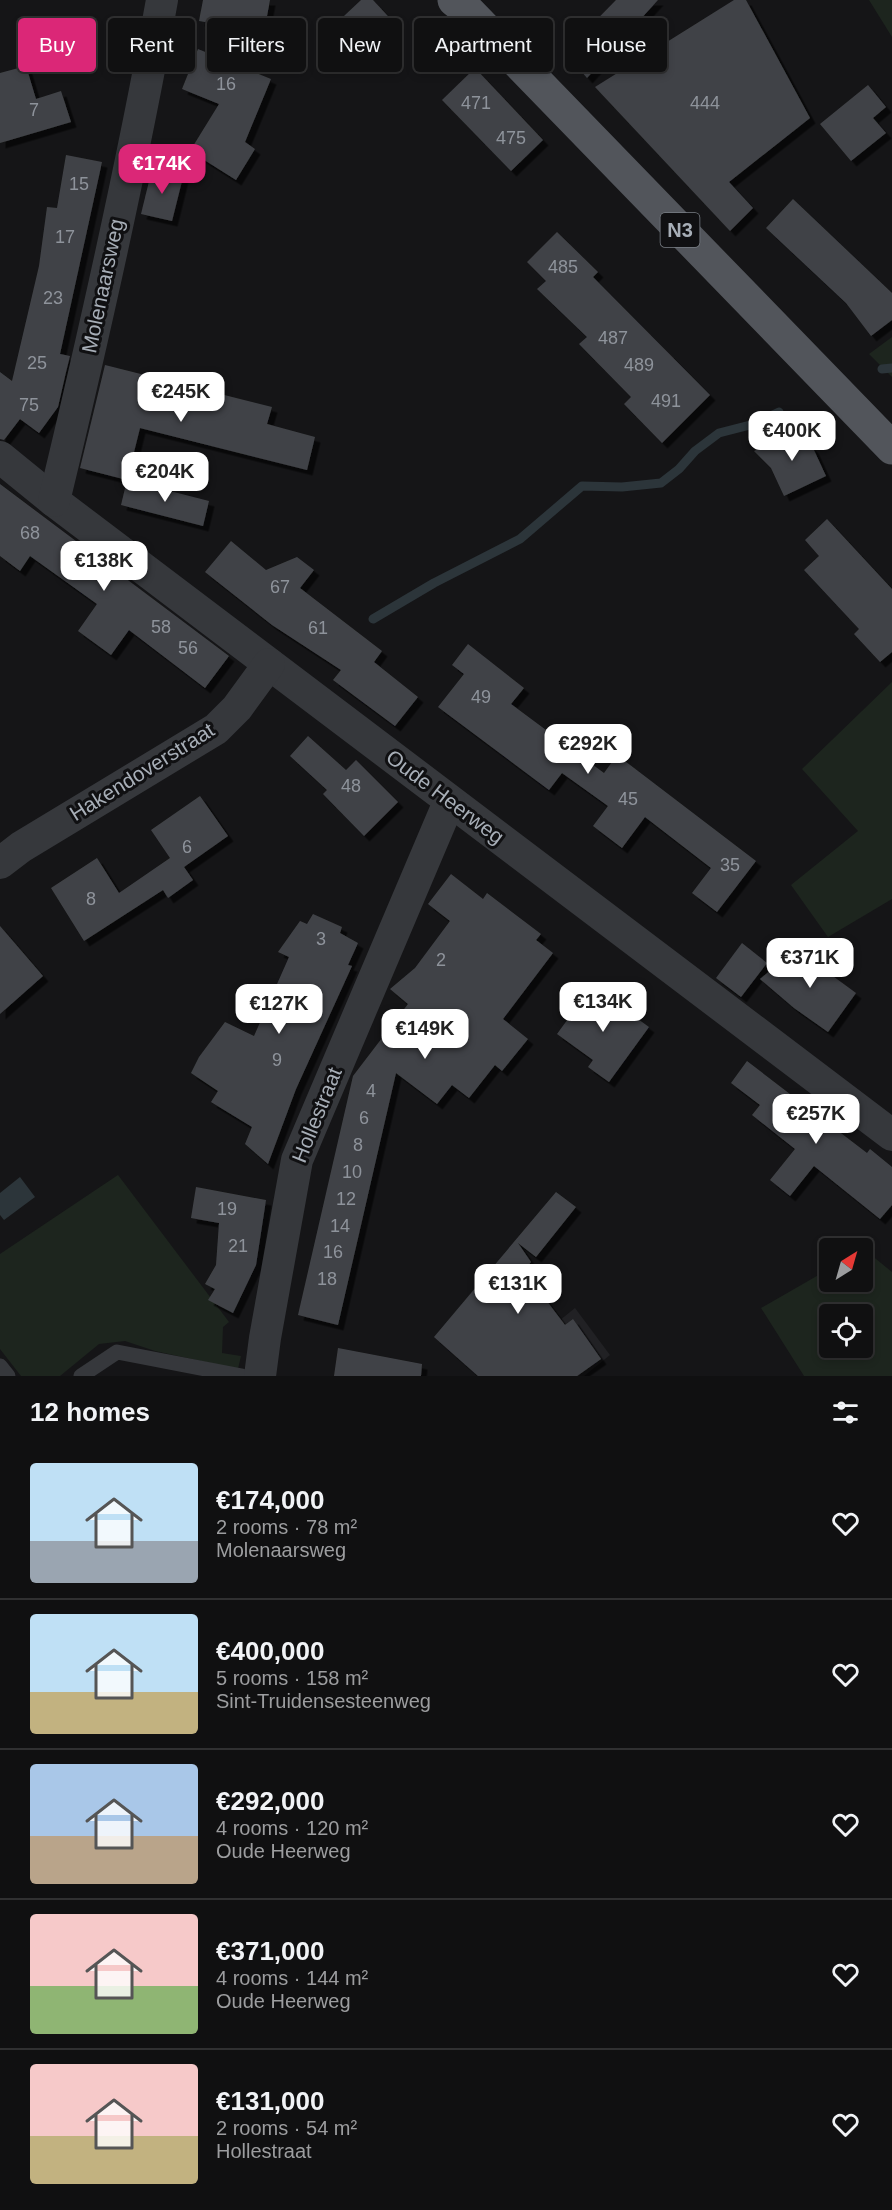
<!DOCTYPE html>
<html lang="en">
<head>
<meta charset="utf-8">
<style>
	:root { --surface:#101011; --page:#1e1e1f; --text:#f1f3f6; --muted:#9c9d9f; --line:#303031; --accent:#db2777 }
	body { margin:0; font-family:Arial,sans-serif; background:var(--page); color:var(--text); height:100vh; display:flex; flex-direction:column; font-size:22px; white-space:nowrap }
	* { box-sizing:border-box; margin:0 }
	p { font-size:20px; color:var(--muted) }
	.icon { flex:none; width:33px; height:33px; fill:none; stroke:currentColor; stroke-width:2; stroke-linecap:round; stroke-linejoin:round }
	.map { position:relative; height:1376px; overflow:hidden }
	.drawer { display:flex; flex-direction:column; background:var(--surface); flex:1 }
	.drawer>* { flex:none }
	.banner { position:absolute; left:18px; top:18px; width:856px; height:54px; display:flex; gap:12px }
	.needle { width:39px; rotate:37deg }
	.controls { position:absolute; left:819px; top:1238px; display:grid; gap:12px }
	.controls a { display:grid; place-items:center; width:54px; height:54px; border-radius:6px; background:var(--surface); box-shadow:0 3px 9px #0003,0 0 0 2px var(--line); font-size:30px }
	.price { position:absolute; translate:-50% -51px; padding:0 14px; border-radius:12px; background:#fff; color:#222; font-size:20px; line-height:39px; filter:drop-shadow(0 2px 3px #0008) }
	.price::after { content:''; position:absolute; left:50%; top:36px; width:18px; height:14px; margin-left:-9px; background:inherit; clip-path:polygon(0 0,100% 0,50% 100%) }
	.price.on { background:var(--accent); color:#fff }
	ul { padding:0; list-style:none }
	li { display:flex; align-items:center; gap:18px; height:150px; padding:0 30px }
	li+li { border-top:2px solid var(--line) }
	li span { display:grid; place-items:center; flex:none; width:168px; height:120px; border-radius:6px; color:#555 }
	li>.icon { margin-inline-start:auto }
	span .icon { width:72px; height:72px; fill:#fffc; stroke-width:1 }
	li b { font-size:26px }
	h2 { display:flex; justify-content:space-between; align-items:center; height:72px; padding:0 30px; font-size:26px }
	.tag { padding:0 21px; border-radius:6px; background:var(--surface); box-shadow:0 3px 9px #0003,0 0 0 2px var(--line); font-size:21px; line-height:54px }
	.tag.on { background:var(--accent); color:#fff }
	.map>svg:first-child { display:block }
</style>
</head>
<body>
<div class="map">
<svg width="892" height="1376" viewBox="0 0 892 1376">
	<defs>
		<filter id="shadow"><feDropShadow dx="5.5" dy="5.5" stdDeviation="0" flood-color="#0009"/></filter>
	</defs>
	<rect width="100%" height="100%" fill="#151517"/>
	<path fill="#212124" d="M575,1308L610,1355L584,1376H532L517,1355Z"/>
	<g fill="#1d251e" fill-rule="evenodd">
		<path d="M869,0H892V37Z"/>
		<path d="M892,337V377L869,354Z"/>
		<path d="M892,682V899L828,937L791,885L858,831L802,769Z"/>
		<path d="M118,1175L229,1322L223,1327L222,1353L241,1356L238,1369L155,1351L125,1341L99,1344L60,1376H21L0,1349V1254Z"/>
		<path d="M865,1250L892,1272V1376H804L761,1308L829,1269L830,1281H862L863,1251ZM830,1314H862V1347H830Z"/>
	</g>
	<path fill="#2c353a" d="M20,1177L35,1197L4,1220L0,1215V1193Z"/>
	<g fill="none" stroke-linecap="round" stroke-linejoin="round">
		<g stroke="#2c353a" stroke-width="9">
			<path d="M882,369L892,368"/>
			<path d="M373,619L434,583L520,539L582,486L622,487L661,483L679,469L695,451L719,433L754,424L779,412"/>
		</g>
	</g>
	<g fill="#414347" filter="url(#shadow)">
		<path d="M203,0H270L264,32L199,21Z"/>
		<path d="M361,0H373L398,27L375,49L344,16Z"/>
		<path d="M616,0H658L587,78L565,52Z"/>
		<path d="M734,0H746L810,118L729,182L753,208L730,231L595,87Z"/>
		<path d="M198,49L271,79L245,142L255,149L236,180L190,151L219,104L182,89Z"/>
		<path d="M26,66L36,99L61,91L71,122L0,143V73Z"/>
		<path d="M475,68L543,140L511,171L442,100Z"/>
		<path d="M868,85L886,107L873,118L886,133L851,161L820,124Z"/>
		<path d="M66,155L102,162L60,354L70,356L66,372L58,407L39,433L20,419L4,440L0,439V372L12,381L39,266L47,207L57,208Z"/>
		<path d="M152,169L183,177L172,221L141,214Z"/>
		<path d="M793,199L892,293V320L871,336L846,303L766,228Z"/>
		<path d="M557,232L598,272L593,277L710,395L662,443L624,404L631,397L579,344L587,337L537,289L546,281L527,262Z"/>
		<path d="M105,365L272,407L267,424L315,437L307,470L140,428L127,480L80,468Z"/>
		<path d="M795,431L813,448L826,476L784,496L771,468L754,451Z"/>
		<path d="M127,480L209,501L203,526L121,505Z"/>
		<path d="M0,484L229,656L205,688L129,630L111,655L78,631L97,604L30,556L20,571L0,556Z"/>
		<path d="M827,519L892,589V652L880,662L854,634L859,629L804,570L819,556L805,540Z"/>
		<path d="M231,541L266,570L297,557L314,570L300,588L382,651L374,662L418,697L395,726L333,680L341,670L272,625L205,572Z"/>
		<path d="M468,644L524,688L511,704L604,773L617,755L756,861L717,912L692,893L711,868L645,817L622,848L593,826L608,806L562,773L549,790L438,707L464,674L452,665Z"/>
		<path d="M308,736L346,770L356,760L398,802L364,836L323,794L327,790L290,756Z"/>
		<path d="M200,796L228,836L184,867L193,880L168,898L163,890L84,941L51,888L97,858L119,893L170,858L151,830Z"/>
		<path d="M451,874L483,899L487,893L541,934L536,940L553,953L503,1019L528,1039L502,1071L495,1065L469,1098L452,1085L437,1104L396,1073L338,1325L298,1315L353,1076L408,1004L390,989L415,968L450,921L428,904Z"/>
		<path d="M313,914L342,927L340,933L358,943L348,965L352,966L296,1089L268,1164L245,1144L252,1127L211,1102L218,1091L191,1073L199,1057L225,1022L254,1036L289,957L278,952L300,921L307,924Z"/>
		<path d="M0,926L43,976L0,1014Z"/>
		<path d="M742,943L767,963L741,997L716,978Z"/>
		<path d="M796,949L856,993L828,1032L794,1008L760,979Z"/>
		<path d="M592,986L649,1027L609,1082L588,1067L593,1060L557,1034Z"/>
		<path d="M747,1061L867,1153L870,1149L892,1167V1205L880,1219L814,1166L790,1196L770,1180L795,1149L752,1115L760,1105L731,1083Z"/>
		<path d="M196,1187L266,1200L256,1265L233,1313L208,1300L215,1289L205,1284L216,1265L219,1223L191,1218Z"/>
		<path d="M556,1192L576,1207L536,1257L518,1243L531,1262L524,1271L565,1325L573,1319L601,1359L577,1376H478L434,1337Z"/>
		<path d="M338,1348L422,1364L421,1376H334Z"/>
	</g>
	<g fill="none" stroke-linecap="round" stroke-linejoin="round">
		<g stroke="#36383c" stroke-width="15">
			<path d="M0,1366L8,1376"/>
			<path d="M81,1376L117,1352L242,1376"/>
		</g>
		<g stroke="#36383c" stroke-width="32">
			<path d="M0,457L54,501L892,1135"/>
			<path d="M54,501C94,335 132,168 162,0"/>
			<path d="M0,863L21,847L216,729L237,708L269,664"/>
			<path d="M260,1376L265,1338L297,1160L449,802"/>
		</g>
		<path stroke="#52555b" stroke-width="33" d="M454,0L469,12L892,448"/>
	</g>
	<g text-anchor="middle" stroke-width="6" stroke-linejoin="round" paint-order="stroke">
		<g font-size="18" fill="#8e939b">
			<text x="226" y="90">16</text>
			<text x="476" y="109">471</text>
			<text x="705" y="109">444</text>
			<text x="34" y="116">7</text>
			<text x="511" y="144">475</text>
			<text x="79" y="190">15</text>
			<text x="65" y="243">17</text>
			<text x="563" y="273">485</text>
			<text x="53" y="304">23</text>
			<text x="613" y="344">487</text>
			<text x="37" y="369">25</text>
			<text x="639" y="371">489</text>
			<text x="666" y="407">491</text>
			<text x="29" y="411">75</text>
			<text x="30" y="539">68</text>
			<text x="280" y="593">67</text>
			<text x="161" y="633">58</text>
			<text x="318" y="634">61</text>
			<text x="188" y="654">56</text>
			<text x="481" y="703">49</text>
			<text x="351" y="792">48</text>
			<text x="628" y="805">45</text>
			<text x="187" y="853">6</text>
			<text x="730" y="871">35</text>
			<text x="91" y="905">8</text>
			<text x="321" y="945">3</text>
			<text x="441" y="966">2</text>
			<text x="277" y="1066">9</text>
			<text x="371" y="1097">4</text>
			<text x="364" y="1124">6</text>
			<text x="358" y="1151">8</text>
			<text x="352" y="1178">10</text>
			<text x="346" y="1205">12</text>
			<text x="227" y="1215">19</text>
			<text x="340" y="1232">14</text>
			<text x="238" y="1252">21</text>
			<text x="333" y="1258">16</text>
			<text x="327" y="1285">18</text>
		</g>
		<rect fill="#101012" stroke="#7a7f86" stroke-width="1.5" x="660.5" y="213" width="39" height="34" rx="4.5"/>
		<g font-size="20" font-weight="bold" fill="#a7aeb7">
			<text x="680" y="237">N3</text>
		</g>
		<g font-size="21" fill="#a7aeb7" stroke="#101012">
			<text transform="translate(103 286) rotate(-78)" y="7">Molenaarsweg</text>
			<text transform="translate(142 772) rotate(-32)" y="7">Hakendoverstraat</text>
			<text transform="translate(445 797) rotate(37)" y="7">Oude Heerweg</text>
			<text transform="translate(317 1115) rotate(-68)" y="7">Hollestraat</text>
		</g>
	</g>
</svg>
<div class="controls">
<a><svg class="needle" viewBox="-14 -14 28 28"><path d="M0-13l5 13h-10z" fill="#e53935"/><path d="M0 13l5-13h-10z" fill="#9c9d9f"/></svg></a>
<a><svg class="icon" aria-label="locate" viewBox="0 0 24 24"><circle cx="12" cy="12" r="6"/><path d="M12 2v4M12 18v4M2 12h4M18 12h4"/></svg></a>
</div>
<b class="price on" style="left:162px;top:195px">€174K</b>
<b class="price" style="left:181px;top:423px">€245K</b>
<b class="price" style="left:792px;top:462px">€400K</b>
<b class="price" style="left:165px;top:503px">€204K</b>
<b class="price" style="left:104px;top:592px">€138K</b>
<b class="price" style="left:588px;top:775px">€292K</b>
<b class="price" style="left:810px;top:989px">€371K</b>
<b class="price" style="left:603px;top:1033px">€134K</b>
<b class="price" style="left:279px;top:1035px">€127K</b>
<b class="price" style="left:425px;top:1060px">€149K</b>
<b class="price" style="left:816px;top:1145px">€257K</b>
<b class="price" style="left:518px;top:1315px">€131K</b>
<div class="banner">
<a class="tag on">Buy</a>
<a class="tag">Rent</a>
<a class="tag">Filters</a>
<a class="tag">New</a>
<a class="tag">Apartment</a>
<a class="tag">House</a>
</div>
</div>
<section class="drawer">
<h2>12 homes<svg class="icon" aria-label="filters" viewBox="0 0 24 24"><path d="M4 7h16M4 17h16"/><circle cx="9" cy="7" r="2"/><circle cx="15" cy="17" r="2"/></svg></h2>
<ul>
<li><span style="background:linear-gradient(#bfe0f5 65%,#9aa5b1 0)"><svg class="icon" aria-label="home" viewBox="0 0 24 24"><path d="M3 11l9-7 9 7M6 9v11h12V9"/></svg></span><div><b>€174,000</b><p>2 rooms · 78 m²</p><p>Molenaarsweg</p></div><svg class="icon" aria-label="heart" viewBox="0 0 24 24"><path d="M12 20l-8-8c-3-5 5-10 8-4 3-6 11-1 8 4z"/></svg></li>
<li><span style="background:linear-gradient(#bfe0f5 65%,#c2b280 0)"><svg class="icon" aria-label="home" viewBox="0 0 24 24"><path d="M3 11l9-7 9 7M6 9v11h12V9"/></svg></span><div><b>€400,000</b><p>5 rooms · 158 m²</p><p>Sint-Truidensesteenweg</p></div><svg class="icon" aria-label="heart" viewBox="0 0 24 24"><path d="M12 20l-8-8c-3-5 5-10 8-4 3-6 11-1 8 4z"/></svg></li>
<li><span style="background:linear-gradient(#a9c7e8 60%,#b9a48a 0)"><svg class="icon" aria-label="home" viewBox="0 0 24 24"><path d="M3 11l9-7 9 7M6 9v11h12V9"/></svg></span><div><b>€292,000</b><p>4 rooms · 120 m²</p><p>Oude Heerweg</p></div><svg class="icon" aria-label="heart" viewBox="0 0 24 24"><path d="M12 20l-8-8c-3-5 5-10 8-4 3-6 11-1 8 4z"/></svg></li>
<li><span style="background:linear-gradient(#f6c9c9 60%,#8fb573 0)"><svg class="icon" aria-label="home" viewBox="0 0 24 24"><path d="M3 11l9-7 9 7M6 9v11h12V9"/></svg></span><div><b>€371,000</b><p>4 rooms · 144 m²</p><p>Oude Heerweg</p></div><svg class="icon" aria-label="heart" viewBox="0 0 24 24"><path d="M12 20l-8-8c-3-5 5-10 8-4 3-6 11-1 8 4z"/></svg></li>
<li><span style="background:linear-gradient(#f6c9c9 60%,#c2b280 0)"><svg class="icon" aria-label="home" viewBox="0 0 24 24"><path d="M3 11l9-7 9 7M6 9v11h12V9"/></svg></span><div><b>€131,000</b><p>2 rooms · 54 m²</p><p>Hollestraat</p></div><svg class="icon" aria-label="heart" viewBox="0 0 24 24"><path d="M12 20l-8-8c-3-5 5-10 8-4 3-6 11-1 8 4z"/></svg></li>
</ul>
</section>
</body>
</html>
